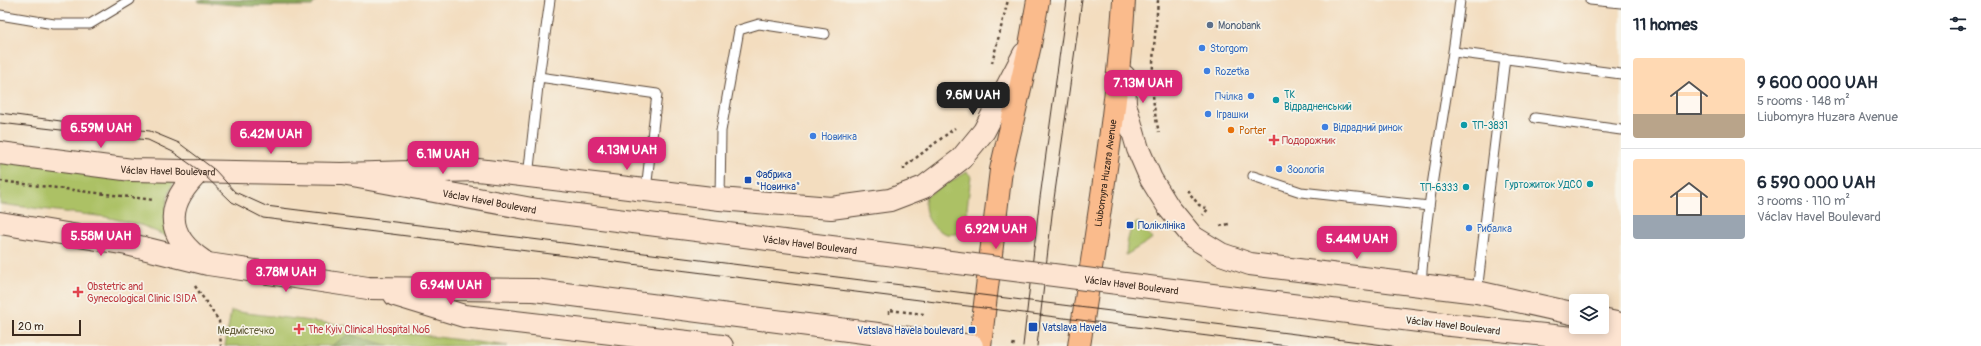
<!DOCTYPE html>
<html lang="en">
<head>
<meta charset="utf-8">
<style>
	:root { --surface:#fff; --page:#f2f2f3; --text:#1f2937; --muted:#747a83; --line:#e0e1e3; --accent:#db2777 }
	body { margin:0; font-family:Pangolin,sans-serif; background:var(--page); color:var(--text); height:100vh; display:flex; flex-direction:column; font-size:15px; white-space:nowrap }
	* { box-sizing:border-box; margin:0 }
	p { font-size:13px; color:var(--muted) }
	.icon { flex:none; width:22px; height:22px; fill:none; stroke:currentColor; stroke-width:2; stroke-linecap:round; stroke-linejoin:round }
	.map { position:relative; flex:1; overflow:hidden }
	.side { display:flex; flex-direction:column; background:var(--surface); width:360px }
	.side>* { flex:none }
	.controls { position:absolute; left:1569px; top:294px; display:grid; gap:8px }
	.controls a { display:grid; place-items:center; width:40px; height:40px; border-radius:4px; background:var(--surface); box-shadow:0 2px 10px #0003; font-size:20px }
	.scale { position:absolute; left:12px; bottom:10px; width:69px; box-sizing:border-box; padding-left:4px; border:2px solid #3b2a1e; border-top:0; font-size:11px; line-height:14px; white-space:nowrap; color:#3b2a1e; -webkit-text-stroke:3px #f7f3e8; paint-order:stroke }
	.price { position:absolute; translate:-50% -34px; padding:0 9px; border-radius:8px; background:var(--accent); color:#fff; font-size:13px; line-height:26px; filter:drop-shadow(0 1px 2px #0008) }
	.price::after { content:''; position:absolute; left:50%; top:24px; width:12px; height:9px; margin-left:-6px; background:inherit; clip-path:polygon(0 0,100% 0,50% 100%) }
	.price.on { background:#222; color:#fff }
	ul { padding:0; list-style:none }
	li { display:flex; align-items:center; gap:12px; height:100px; padding:0 12px }
	li+li { border-top:1px solid var(--line) }
	li span { display:grid; place-items:center; flex:none; width:112px; height:80px; border-radius:4px; color:#555 }
	li>.icon { margin-inline-start:auto }
	span .icon { width:48px; height:48px; fill:#fffc; stroke-width:1 }
	li b { font-size:17px }
	h2 { display:flex; justify-content:space-between; align-items:center; height:48px; padding:0 12px; font-size:17px }
	main { display:flex; flex:1; min-height:0 }
	.map>svg:first-child { display:block }
</style>
</head>
<body>
<main>
<div class="map">
<svg width="1621" height="346" viewBox="0 0 1621 346">
	<rect width="100%" height="100%" fill="#f7f3e8"/>
	<filter id="ink" filterUnits="userSpaceOnUse"><feTurbulence type="fractalNoise" baseFrequency=".025" numOctaves="2"/><feDisplacementMap in="SourceGraphic" scale="8" xChannelSelector="R" yChannelSelector="G"/><feConvolveMatrix kernelMatrix="1 2 1 2 8 2 1 2 1" color-interpolation-filters="sRGB"/></filter>
	<filter id="wash" filterUnits="userSpaceOnUse"><feTurbulence type="fractalNoise" baseFrequency=".012" numOctaves="4" result="noise"/><feDisplacementMap in="SourceGraphic" scale="16" xChannelSelector="R" yChannelSelector="G"/><feGaussianBlur stdDeviation="0.9" result="paint"/><feColorMatrix in="noise" values="0 0 0 0 0 0 0 0 0 0 0 0 0 0 0 0 0 1.4 0 .05"/><feComposite in="paint" operator="in"/></filter>
	<g filter="url(#wash)">
		<rect width="100%" height="100%" fill="#f3ddbf"/>
		<g fill="#acc165" stroke="#747642">
			<path d="M0,158L175,179C164,202 164,213 170,238L141,225L106,217L0,204Z"/>
			<path d="M967,172L971,176L964,233C959,233 952,235 947,234C930,229 922,212 926,196Z"/>
			<path d="M1138,222L1152,239L1126,255C1127,244 1128,227 1138,222Z"/>
			<path d="M231,311L508,346H225Z"/>
		</g>
		<g fill="#89a75a" stroke="#62683c">
			<path d="M198,0H316L312,6H249L199,2Z"/>
			<path d="M349,334L389,346H331Z"/>
		</g>
	</g>
	<g filter="url(#ink)">
		<g fill="none" stroke-linecap="round" stroke-linejoin="round">
			<g stroke="#574536" stroke-width="11">
				<g id="service">
					<path d="M1590,0L1621,3"/>
					<path d="M0,15L54,24H90L130,0"/>
					<path d="M1454,52L1621,74"/>
					<path d="M539,77L550,0"/>
					<path d="M1535,118L1621,130"/>
					<path d="M1253,176L1301,192L1429,206"/>
					<path d="M528,177L539,77L657,94L646,190"/>
					<path d="M720,199L721,131L739,30L759,24L825,34"/>
					<path d="M1421,285C1427,190 1449,95 1460,0"/>
					<path d="M1477,292L1505,58"/>
				</g>
			</g>
			<g stroke="#574536" stroke-width="24">
				<g id="secondary">
					<path d="M1124,76L1125,104L1138,149L1151,179L1169,208L1193,237L1221,254L1250,264L1477,292L1576,314"/>
					<path id="s1" d="M0,153L132,170L342,174L537,210"/>
					<path d="M200,171C167,202 162,233 203,261"/>
					<path d="M342,174L478,170L720,199L831,208L890,200L924,187L961,159L984,131L1024,54"/>
					<path d="M0,223L127,244L208,264L368,288L534,290"/>
					<path d="M395,295L464,316L722,346"/>
					<path d="M1602,320L1621,324"/>
					<path d="M1451,325L1621,343"/>
				</g>
			</g>
			<g stroke="#574536" stroke-width="24">
				<g id="primary">
					<path d="M980,346L1001,170L1030,45L1038,0"/>
					<path id="s2" d="M1079,346C1096,231 1117,116 1124,0"/>
				</g>
			</g>
			<g stroke="#574536" stroke-width="2.5" stroke-dasharray="3 3" stroke-linecap="butt">
				<path d="M1158,0C1155,44 1147,88 1159,132"/>
				<path d="M992,63L1008,0"/>
				<path d="M904,170V167L955,128"/>
				<path d="M0,181L154,200"/>
				<path d="M1187,190L1199,205L1208,209L1203,215"/>
				<path d="M1220,226L1229,224"/>
				<path d="M195,286L219,321L221,346"/>
				<path d="M889,314V310L924,314"/>
				<path d="M1013,346L1014,343"/>
			</g>
			<use href="#service" stroke="#fff" stroke-width="9"/>
			<use href="#secondary" stroke="#fde4d1" stroke-width="22"/>
			<use href="#primary" stroke="#fabb8c" stroke-width="22"/>
			<g stroke="#3b2a1e" stroke-width="1">
				<path d="M0,113L76,123L150,131L179,143L215,170L235,192L266,206L1392,346"/>
				<path d="M0,123L148,140L173,152L200,171L232,202L263,218L1288,346"/>
				<path d="M1023,346L1039,205L1067,0"/>
				<path d="M1037,346L1053,206L1082,0"/>
			</g>
			<g stroke="#574536" stroke-width="24" stroke-linecap="butt">
				<g id="secondary-bridge">
					<path id="s3" d="M537,210L1451,325"/>
					<path d="M534,290L972,346"/>
				</g>
			</g>
			<use href="#secondary-bridge" stroke="#fde4d1" stroke-width="22"/>
		</g>
	</g>
	<circle fill="#5c6f8a" stroke="#f7f3e8" stroke-width="1.5" cx="1210" cy="25" r="4"/>
	<g fill="#3f7fe0" stroke="#f7f3e8" stroke-width="1.5">
		<circle cx="1202" cy="48" r="4"/>
		<circle cx="1207" cy="71" r="4"/>
		<circle cx="1251" cy="96" r="4"/>
		<circle cx="1208" cy="114" r="4"/>
		<circle cx="1325" cy="127" r="4"/>
		<circle cx="813" cy="136" r="4"/>
		<circle cx="1279" cy="169" r="4"/>
		<circle cx="1469" cy="228" r="4"/>
	</g>
	<g fill="#0f9aa8" stroke="#f7f3e8" stroke-width="1.5">
		<circle cx="1276" cy="100" r="4"/>
		<circle cx="1464" cy="125" r="4"/>
		<circle cx="1590" cy="184" r="4"/>
		<circle cx="1466" cy="187" r="4"/>
	</g>
	<circle fill="#e8710a" stroke="#f7f3e8" stroke-width="1.5" cx="1231" cy="130" r="4"/>
	<g fill="#e0444e" stroke="#f7f3e8" stroke-width="1.5">
		<path d="M1272 134h4v4h4v4h-4v4h-4v-4h-4v-4h4z"/>
		<path d="M76 286h4v4h4v4h-4v4h-4v-4h-4v-4h4z"/>
		<path d="M297 323h4v4h4v4h-4v4h-4v-4h-4v-4h4z"/>
	</g>
	<g fill="#1a4fb4" stroke="#f7f3e8" stroke-width="1.5">
		<rect x="744" y="176" width="8" height="8" rx="2"/>
		<rect x="1126" y="221" width="8" height="8" rx="2"/>
		<rect x="1028" y="322" width="10" height="10" rx="2"/>
		<rect x="968" y="326" width="8" height="8" rx="2"/>
	</g>
	<g text-anchor="middle" stroke-width="3.5" stroke-linejoin="round" paint-order="stroke">
		<g font-size="10" fill="#4e5e75" stroke="#f7f3e8" text-anchor="start">
			<text x="1218" y="29">Monobank</text>
		</g>
		<g font-size="10" fill="#366cbe" stroke="#f7f3e8" text-anchor="start">
			<text x="1210" y="52">Storgom</text>
			<text x="1215" y="75">Rozetka</text>
			<text x="1243" y="100" text-anchor="end">Пчілка</text>
			<text x="1216" y="118">Іграшки</text>
			<text x="1333" y="131">Відрадний ринок</text>
			<text x="821" y="140">Новинка</text>
			<text x="1287" y="173">Зоологія</text>
			<text x="1477" y="232">Рибалка</text>
		</g>
		<g font-size="10" fill="#0d838f" stroke="#f7f3e8" text-anchor="start">
			<text x="1284" y="98">ТК<tspan x="1284" dy="12">Відрадненський</tspan></text>
			<text x="1472" y="129">ТП-3831</text>
			<text x="1582" y="188" text-anchor="end">Гуртожиток УДСО</text>
			<text x="1458" y="191" text-anchor="end">ТП-6333</text>
		</g>
		<g font-size="10" fill="#c56008" stroke="#f7f3e8" text-anchor="start">
			<text x="1239" y="134">Porter</text>
		</g>
		<g font-size="10" fill="#be3a42" stroke="#f7f3e8" text-anchor="start">
			<text x="1282" y="144">Подорожник</text>
			<text x="87" y="290">Obstetric and<tspan x="87" dy="12">Gynecological Clinic ISIDA</tspan></text>
			<text x="308" y="333">The Kyiv Clinical Hospital №6</text>
		</g>
		<g font-size="10" fill="#3b2a1e" stroke="#f7f3e8">
			<text dy="4" stroke="none"><textPath href="#s1" startOffset="169">Václav Havel Boulevard</textPath></text>
			<text dy="4" stroke="none"><textPath href="#s2" startOffset="175">Liubomyra Huzara Avenue</textPath></text>
			<text dy="4" stroke="none"><textPath href="#s1" startOffset="493">Václav Havel Boulevard</textPath></text>
			<text dy="4" stroke="none"><textPath href="#s3" startOffset="275">Václav Havel Boulevard</textPath></text>
			<text dy="4" stroke="none"><textPath href="#s3" startOffset="599">Václav Havel Boulevard</textPath></text>
			<text transform="translate(1453 325) rotate(7)" y="4">Václav Havel Boulevard</text>
		</g>
		<g font-size="10" fill="#164399" stroke="#f7f3e8" text-anchor="start">
			<text x="756" y="178">Фабрика<tspan x="756" dy="12">"Новинка"</tspan></text>
			<text x="1138" y="229">Поліклініка</text>
			<text x="1042" y="331">Vatslava Havela</text>
			<text x="964" y="334" text-anchor="end">Vatslava Havela boulevard</text>
		</g>
		<g font-size="10" fill="#5d5733" stroke="#f7f3e8">
			<text x="246" y="334">Медмістечко</text>
		</g>
	</g>
</svg>
<div class="controls">
<a><svg class="icon" aria-label="layers" viewBox="0 0 24 24"><path d="M12 4l9 5-9 5-9-5zM3 14l9 5 9-5"/></svg></a>
</div>
<div class="scale">20 m</div>
<b class="price" style="left:1143px;top:104px">7.13M UAH</b>
<b class="price on" style="left:973px;top:116px">9.6M UAH</b>
<b class="price" style="left:101px;top:149px">6.59M UAH</b>
<b class="price" style="left:271px;top:155px">6.42M UAH</b>
<b class="price" style="left:627px;top:171px">4.13M UAH</b>
<b class="price" style="left:443px;top:175px">6.1M UAH</b>
<b class="price" style="left:996px;top:250px">6.92M UAH</b>
<b class="price" style="left:101px;top:257px">5.58M UAH</b>
<b class="price" style="left:1357px;top:260px">5.44M UAH</b>
<b class="price" style="left:286px;top:293px">3.78M UAH</b>
<b class="price" style="left:451px;top:306px">6.94M UAH</b>
</div>
<section class="side">
<h2>11 homes<svg class="icon" aria-label="filters" viewBox="0 0 24 24"><path d="M4 7h16M4 17h16"/><circle cx="9" cy="7" r="2"/><circle cx="15" cy="17" r="2"/></svg></h2>
<ul>
<li><span style="background:linear-gradient(#ffd9b3 70%,#b9a48a 0)"><svg class="icon" aria-label="home" viewBox="0 0 24 24"><path d="M3 11l9-7 9 7M6 9v11h12V9"/></svg></span><div><b>9 600 000 UAH</b><p>5 rooms · 148 m²</p><p>Liubomyra Huzara Avenue</p></div></li>
<li><span style="background:linear-gradient(#ffd9b3 70%,#9aa5b1 0)"><svg class="icon" aria-label="home" viewBox="0 0 24 24"><path d="M3 11l9-7 9 7M6 9v11h12V9"/></svg></span><div><b>6 590 000 UAH</b><p>3 rooms · 110 m²</p><p>Václav Havel Boulevard</p></div></li>
</ul>
</section>
</main>
</body>
</html>
